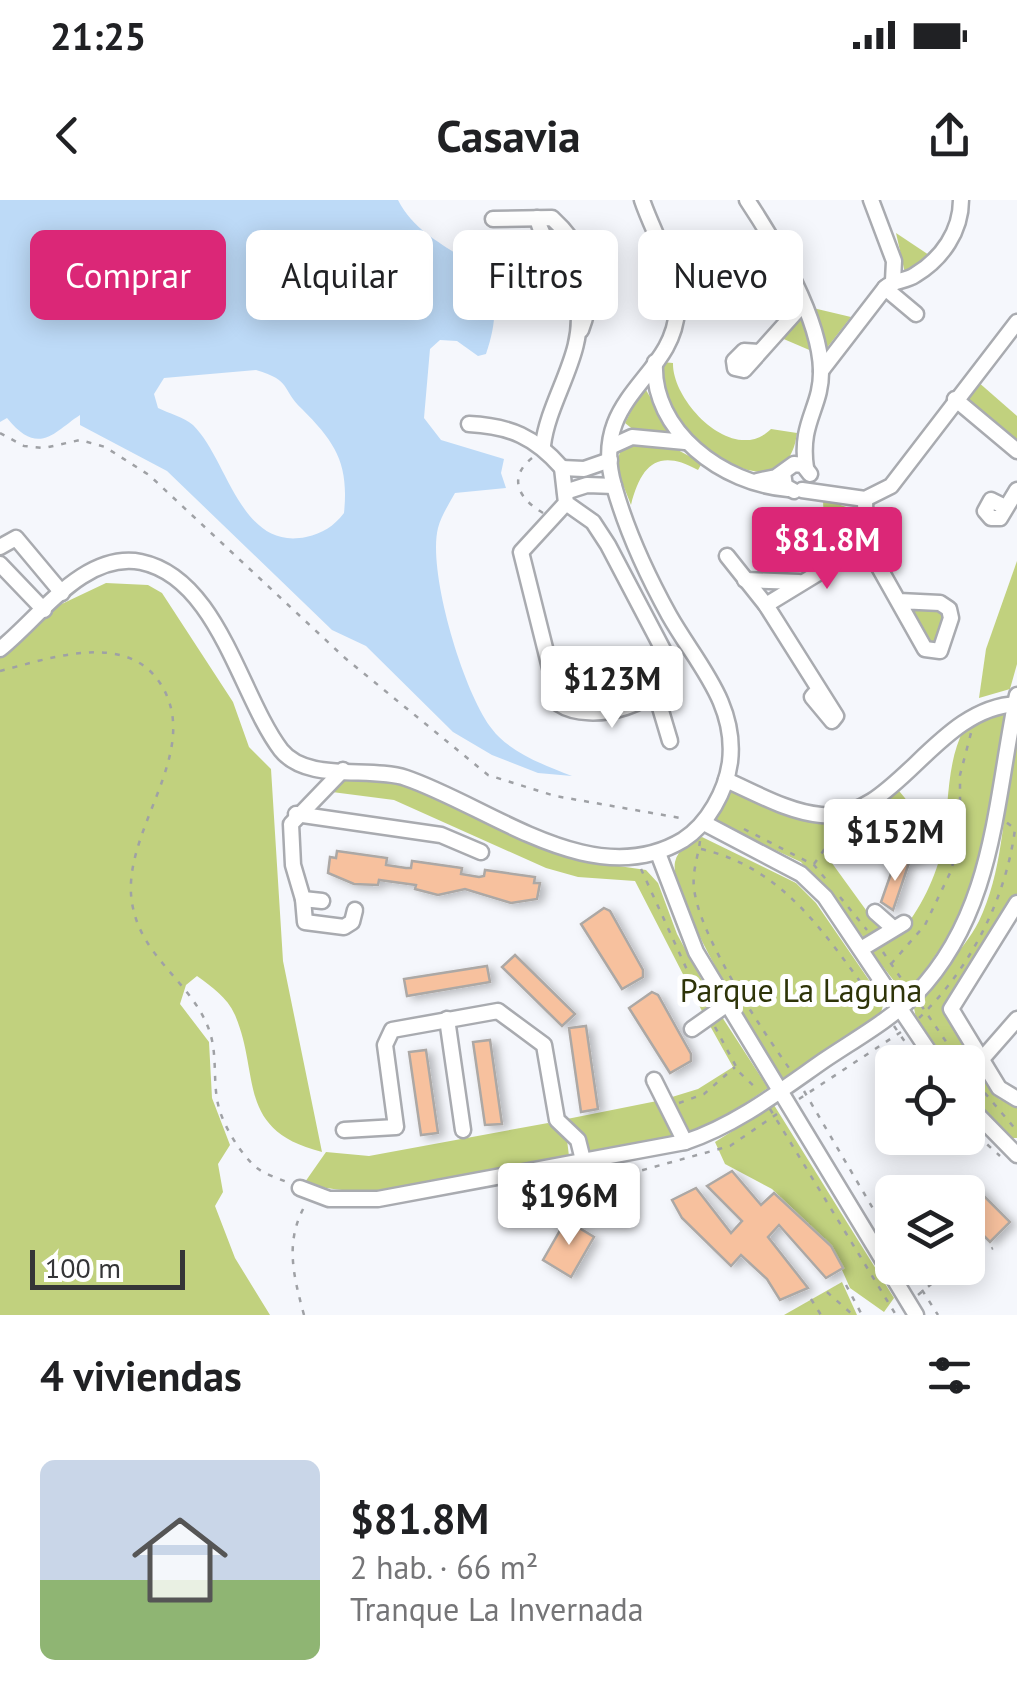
<!DOCTYPE html>
<html lang="es">
<head>
<meta charset="utf-8">
<style>
	:root { --surface:#fff; --page:#f6f6f6; --text:#202124; --muted:#757577; --accent:#db2777 }
	body { margin:0; font-family:"PT Sans",sans-serif; background:var(--page); color:var(--text); height:100vh; display:flex; flex-direction:column; font-size:38px; white-space:nowrap }
	* { box-sizing:border-box; margin:0 }
	p { font-size:32px; color:var(--muted) }
	.icon { flex:none; width:55px; height:55px; fill:none; stroke:currentColor; stroke-width:2; stroke-linecap:round; stroke-linejoin:round }
	.map { position:relative; height:1115px; overflow:hidden }
	.details { display:flex; flex-direction:column; background:var(--surface); flex:1 }
	.details>* { flex:none }
	.hud { position:absolute; left:30px; top:30px; width:958px; height:90px; display:flex; gap:20px }
	.controls { position:absolute; left:875px; top:845px; display:grid; gap:20px }
	.controls a { display:grid; place-items:center; width:110px; height:110px; border-radius:15px; background:var(--surface); box-shadow:0 5px 25px #0003; font-size:50px }
	.scale { position:absolute; left:30px; bottom:25px; width:155px; box-sizing:border-box; padding-left:10px; border:5px solid #343537; border-top:0; font-size:28px; line-height:35px; white-space:nowrap; color:#343537; -webkit-text-stroke:8px #fff; paint-order:stroke }
	.price { position:absolute; translate:-50% -85px; padding:0 22px; border-radius:10px; background:#fff; color:#222; font-size:32px; line-height:65px; filter:drop-shadow(0 2px 5px #0008) }
	.price::after { content:''; position:absolute; left:50%; top:60px; width:30px; height:22px; margin-left:-15px; background:inherit; clip-path:polygon(0 0,100% 0,50% 100%) }
	.price.current { background:var(--accent); color:#fff }
	ul { padding:0; list-style:none }
	li { display:flex; align-items:center; gap:30px; height:250px; padding:0 40px }
	li span { display:grid; place-items:center; flex:none; width:280px; height:200px; border-radius:15px; color:#555 }
	li>.icon { margin-inline-start:auto }
	span .icon { width:120px; height:120px; fill:#fffc; stroke-width:1 }
	li b { font-size:42px }
	h2 { display:flex; justify-content:space-between; align-items:center; height:120px; padding:0 40px; font-size:42px }
	.chip { padding:0 35px; border-radius:15px; background:var(--surface); box-shadow:0 5px 25px #0003; font-size:35px; line-height:90px }
	.chip.current { background:var(--accent); color:#fff }
	.status { display:flex; justify-content:space-between; align-items:center; height:70px; padding:0 50px; background:var(--surface); direction:ltr }
	.status svg { height:28px; fill:currentColor }
	header { display:flex; justify-content:space-between; align-items:center; height:130px; padding:0 40px; background:var(--surface); font-size:45px; font-weight:800 }
	.map>svg:first-child { display:block }
</style>
</head>
<body>
<div class="status"><b>21:25</b><svg viewBox="0 0 49 12"><path d="M0 12V9h3v3zM5 12V6h3v6zM10 12V3h3v9zM15 12V0h3v12zM26 1h20v11H26zM47 4h2v5h-2z"/></svg></div>
<header><svg class="icon" aria-label="back" viewBox="0 0 24 24"><path d="M15 5l-7 7 7 7"/></svg>Casavia<svg class="icon" aria-label="share" viewBox="0 0 24 24"><path d="M12 15V3M7 8l5-5 5 5M5 13v7h14v-7"/></svg></header>
<div class="map">
<svg width="1017" height="1115" viewBox="0 0 1017 1115">
	<defs>
		<filter id="shadow"><feDropShadow dx="5.5" dy="3" stdDeviation="5" flood-color="#0004"/></filter>
	</defs>
	<rect width="100%" height="100%" fill="#f5f7fc"/>
	<g fill="#c1d17e">
		<path d="M547,23C577,41 583,73 586,105L558,45L546,31Z"/>
		<path d="M896,33L929,55L905,73Z"/>
		<path d="M813,108L851,117L826,149Z"/>
		<path d="M800,111L814,152L779,137Z"/>
		<path d="M662,162L673,163C672,202 734,266 771,229L797,233C786,320 675,240 662,193C660,184 662,171 662,162Z"/>
		<path d="M977,181L1017,216V244L962,198Z"/>
		<path d="M646,190L672,234L635,231L625,223L641,191Z"/>
		<path d="M622,244L676,249L702,263L698,270C658,248 641,265 631,305L616,267Z"/>
		<path d="M823,299L855,310V336L825,355Z"/>
		<path d="M1017,361V464L1010,489L979,498L986,449Z"/>
		<path d="M106,383L148,385L162,393L233,502L249,547L271,569L283,761L322,952C235,930 261,876 235,815C227,797 212,787 197,776L186,785L180,804L209,842L212,898L230,945L218,964L223,992L215,1006L235,1058L270,1115H0V447L49,410Z"/>
		<path d="M941,406L948,417L933,450L907,408Z"/>
		<path d="M1005,512C989,596 988,682 937,753C926,768 918,785 901,790L870,750L890,734L899,735C920,710 937,676 943,644C949,608 946,563 964,529C971,516 991,515 1005,512Z"/>
		<path d="M1017,529V695L946,801L944,813L999,899L1017,906V938H1011L973,897L968,889V862H948L916,818L914,808C930,778 962,755 979,721C1007,663 1003,591 1017,529Z"/>
		<path d="M349,576L403,585L571,659L646,670L658,683L677,734L717,808L704,815L635,681L578,677L546,668L394,600L332,592Z"/>
		<path d="M895,586L909,603L829,659L879,728L865,739L801,662L712,621L729,590L814,620Z"/>
		<path d="M702,637L796,683L816,703L884,802L880,816L784,878L778,876C758,840 668,696 675,662C678,649 690,641 702,637Z"/>
		<path d="M722,817L768,888L711,926L690,933L672,897L698,889L733,867L709,824Z"/>
		<path d="M662,900L674,937L588,952L567,919Z"/>
		<path d="M774,905L894,1098L884,1112L850,1088L831,1045L772,989L725,964L715,942Z"/>
		<path d="M548,923L567,940L569,956C500,968 368,1008 305,982L326,952L369,956Z"/>
		<path d="M842,1082L857,1115H784Z"/>
	</g>
	<path fill="#bddaf7" fill-rule="evenodd" d="M0,0H398C431,65 522,49 486,154L478,156L457,141L440,140L430,149L424,218L441,240L504,259L501,273L506,288L455,293C449,304 441,316 438,328C427,372 464,494 492,529C509,552 546,566 572,576L538,573L492,555L453,532L366,446L332,430L167,271L80,225V215C55,231 39,258 7,218L0,222ZM256,170C293,181 280,188 302,209C336,243 349,264 344,313C333,327 323,333 306,337C240,351 228,259 193,225C184,217 168,213 158,208L154,194L164,178Z"/>
	<g fill="#f7c19e" stroke="#aca8a5" stroke-width="2.5" filter="url(#shadow)">
		<path d="M919,610L932,614L916,661L904,657Z"/>
		<path d="M337,651L387,658L386,665L406,668H411L412,661L462,668L461,674L479,677L484,676L485,670L535,677L534,683H540L537,699L511,703L465,689L438,695L415,689L416,685L379,680L378,685L354,684L328,673L330,657L336,658Z"/>
		<path d="M896,659L909,663L893,710L881,702Z"/>
		<path d="M604,708L610,711L643,770V777L622,789L581,724Z"/>
		<path d="M515,755L575,814L562,826L502,767Z"/>
		<path d="M487,766L490,782L407,796L404,779Z"/>
		<path d="M652,792L658,795L691,854V861L670,873L629,808Z"/>
		<path d="M586,826L598,909L581,912L569,828Z"/>
		<path d="M490,840L502,924L485,925L473,842Z"/>
		<path d="M426,850L438,933L421,935L409,852Z"/>
		<path d="M732,971L761,1005L774,993L831,1046L843,1068L826,1078L779,1025L768,1037L808,1088L780,1100L767,1079L741,1055L731,1066L682,1018L672,1000L696,988L731,1033L742,1021L707,986Z"/>
		<path d="M968,980L1010,1022L990,1042L968,1020V992H959Z"/>
		<path d="M566,1020L594,1037L571,1077L543,1060Z"/>
	</g>
	<g fill="none" stroke-linecap="round" stroke-linejoin="round">
		<g stroke="#a9abb0" stroke-width="19">
			<g id="minor">
				<path d="M747,0C775,42 820,118 821,170C822,208 799,221 806,268"/>
				<path d="M871,0L894,61L893,81"/>
				<path d="M537,18C543,45 570,69 577,102C588,151 549,197 543,245"/>
				<path d="M493,19L552,18C586,49 598,86 581,130"/>
				<path d="M885,88L916,114"/>
				<path d="M759,152L744,151L734,161L735,168L744,170L803,104"/>
				<path d="M655,162C651,231 723,284 788,289"/>
				<path d="M821,171L885,88C895,79 905,82 915,75C942,59 961,31 961,0"/>
				<path d="M955,199L1017,251"/>
				<path d="M469,224C510,226 535,237 562,268"/>
				<path d="M610,247L632,237L685,242"/>
				<path d="M562,268L566,303L521,352L559,504C590,525 669,505 670,463L608,345L593,322L566,303"/>
				<path d="M562,268L584,269L610,260"/>
				<path d="M783,273L785,286L794,291"/>
				<path d="M757,281L776,277L794,264L803,265L810,274"/>
				<path d="M802,290L865,299L891,286L1017,122"/>
				<path d="M565,292L587,285L614,286"/>
				<path d="M865,299L866,344L925,449L940,451L951,418L949,409L940,403L899,401"/>
				<path d="M1005,307L991,300L985,311L991,318H1000L1017,290"/>
				<path d="M0,347L16,338L62,393"/>
				<path d="M727,356L766,405L836,516L832,521L812,497L818,490"/>
				<path d="M0,364L44,410"/>
				<path d="M745,380L799,382"/>
				<path d="M766,405L866,344"/>
				<path d="M0,449C39,418 84,351 141,362C218,378 240,496 281,550C307,583 370,566 406,578C491,607 593,694 683,640C708,624 726,591 730,562C737,503 696,463 669,415C647,375 626,329 614,286C588,197 674,178 677,110C679,75 653,33 642,0"/>
				<path d="M656,494L670,541"/>
				<path d="M726,580C756,593 788,612 821,615C896,622 934,508 1017,504"/>
				<path d="M296,614L441,635L481,652"/>
				<path d="M704,623L801,674L825,697L936,862"/>
				<path d="M658,653L696,752L916,1115"/>
				<path d="M303,699L305,722L344,727L352,722L355,710"/>
				<path d="M322,701L303,699L293,665L291,624L343,570"/>
				<path d="M1017,703L951,809L999,888L1017,899"/>
				<path d="M875,712L892,727"/>
				<path d="M861,749L904,723"/>
				<path d="M447,819L463,930"/>
				<path d="M692,829L726,805"/>
				<path d="M982,859L1017,819"/>
				<path d="M654,880L685,942"/>
				<path d="M968,905L1017,955"/>
				<path d="M344,930L396,927L385,845L392,830L498,811L544,845L557,920L578,940L583,960"/>
				<path d="M300,988L329,999H378L685,942C736,925 780,891 823,861C854,840 890,820 916,794C995,712 995,600 1017,495"/>
			</g>
		</g>
		<g stroke="#9fa1a5" stroke-width="2.5" stroke-dasharray="5 8" stroke-linecap="butt">
			<path d="M0,233L24,246L44,248L80,240L105,247L149,275L345,458L488,575L555,596L686,619"/>
			<path d="M532,258C507,278 519,299 543,313"/>
			<path d="M0,471C51,458 126,431 160,483C206,553 116,634 133,708C144,761 197,786 211,836C217,859 213,882 218,904C222,924 241,955 257,968C266,975 281,979 291,984"/>
			<path d="M744,629L814,665L829,683"/>
			<path d="M700,641C698,657 692,672 694,688C699,736 760,827 789,868"/>
			<path d="M701,649C789,669 829,742 880,808"/>
			<path d="M814,664L841,626"/>
			<path d="M641,669L704,807"/>
			<path d="M840,697L867,730"/>
			<path d="M883,752L907,787"/>
			<path d="M891,764L925,725L951,671L960,635V575L971,533"/>
			<path d="M921,805L960,862"/>
			<path d="M919,818C970,769 1006,699 1015,629L1006,622"/>
			<path d="M894,826L919,862"/>
			<path d="M715,827L739,872L758,890"/>
			<path d="M968,873L1017,931"/>
			<path d="M804,891L892,1041"/>
			<path d="M799,899L901,832"/>
			<path d="M679,903L704,894L735,867"/>
			<path d="M770,909L896,1115"/>
			<path d="M968,927L1000,956"/>
			<path d="M592,984L730,946L780,912"/>
			<path d="M968,1060L993,1048"/>
			<path d="M908,1068L938,1115"/>
			<path d="M846,1085L862,1115"/>
			<path d="M827,1092L853,1115"/>
			<path d="M918,1095L951,1068"/>
			<path d="M811,1099L821,1115"/>
			<path d="M304,1115C293,1074 284,1040 307,1002"/>
		</g>
		<use href="#minor" stroke="#fff" stroke-width="14"/>
	</g>
	<g text-anchor="middle" stroke-width="10" stroke-linejoin="round" paint-order="stroke">
		<g font-size="32" fill="#2e3408" stroke="#fff">
			<text x="801" y="802">Parque La Laguna</text>
		</g>
	</g>
</svg>
<div class="controls">
<a><svg class="icon" aria-label="locate" viewBox="0 0 24 24"><circle cx="12" cy="12" r="6"/><path d="M12 2v4M12 18v4M2 12h4M18 12h4"/></svg></a>
<a><svg class="icon" aria-label="layers" viewBox="0 0 24 24"><path d="M12 4l9 5-9 5-9-5zM3 14l9 5 9-5"/></svg></a>
</div>
<div class="scale">100 m</div>
<b class="price current" style="left:827px;top:392px">$81.8M</b>
<b class="price" style="left:612px;top:531px">$123M</b>
<b class="price" style="left:895px;top:684px">$152M</b>
<b class="price" style="left:569px;top:1048px">$196M</b>
<div class="hud">
<a class="chip current">Comprar</a>
<a class="chip">Alquilar</a>
<a class="chip">Filtros</a>
<a class="chip">Nuevo</a>
</div>
</div>
<section class="details">
<h2>4 viviendas<svg class="icon" aria-label="filters" viewBox="0 0 24 24"><path d="M4 7h16M4 17h16"/><circle cx="9" cy="7" r="2"/><circle cx="15" cy="17" r="2"/></svg></h2>
<ul>
<li><span style="background:linear-gradient(#c9d6e8 60%,#8fb573 0)"><svg class="icon" aria-label="home" viewBox="0 0 24 24"><path d="M3 11l9-7 9 7M6 9v11h12V9"/></svg></span><div><b>$81.8M</b><p>2 hab. · 66 m²</p><p>Tranque La Invernada</p></div></li>
</ul>
</section>
</body>
</html>
